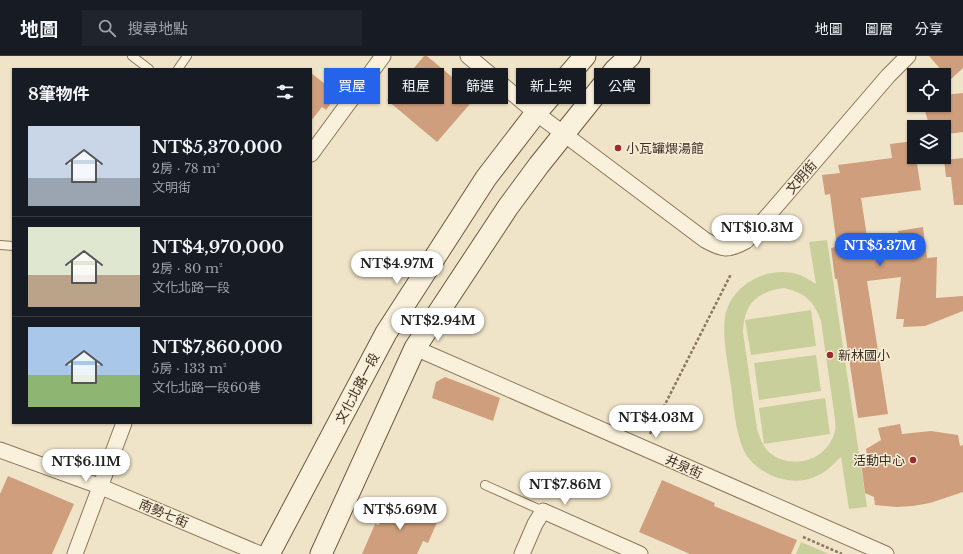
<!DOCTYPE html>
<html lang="zh-TW">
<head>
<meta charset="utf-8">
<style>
	:root { --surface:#171b24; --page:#20242c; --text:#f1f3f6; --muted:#9ea1a6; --line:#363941; --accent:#2563eb }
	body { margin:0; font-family:"Libre Baskerville","Noto Sans TC",serif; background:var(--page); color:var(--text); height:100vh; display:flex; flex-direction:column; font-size:15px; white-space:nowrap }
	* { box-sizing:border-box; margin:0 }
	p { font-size:13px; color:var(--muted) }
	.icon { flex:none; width:22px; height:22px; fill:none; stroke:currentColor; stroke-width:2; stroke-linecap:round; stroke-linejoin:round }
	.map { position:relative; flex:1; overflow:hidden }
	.drawer { position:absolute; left:12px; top:12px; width:300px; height:356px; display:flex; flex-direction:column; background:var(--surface); border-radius:0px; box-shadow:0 1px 3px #0004 }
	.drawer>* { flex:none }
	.guide { position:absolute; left:324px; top:12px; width:380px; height:36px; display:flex; gap:8px }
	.buttons { position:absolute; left:907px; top:12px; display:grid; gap:8px }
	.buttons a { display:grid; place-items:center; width:44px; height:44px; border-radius:0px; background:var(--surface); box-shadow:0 1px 3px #0004; font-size:20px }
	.price { position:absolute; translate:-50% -34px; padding:0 9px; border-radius:14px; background:#fff; color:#222; font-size:13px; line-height:26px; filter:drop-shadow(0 1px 2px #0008) }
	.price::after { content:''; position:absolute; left:50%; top:24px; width:12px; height:9px; margin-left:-6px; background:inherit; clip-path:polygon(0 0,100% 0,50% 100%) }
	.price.selected { background:var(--accent); color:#fff }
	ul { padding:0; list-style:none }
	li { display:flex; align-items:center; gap:12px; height:100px; padding:0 16px }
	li+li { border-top:1px solid var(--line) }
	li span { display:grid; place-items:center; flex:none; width:112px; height:80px; border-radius:0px; color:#555 }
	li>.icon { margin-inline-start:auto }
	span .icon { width:48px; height:48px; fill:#fffc; stroke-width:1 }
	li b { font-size:17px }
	h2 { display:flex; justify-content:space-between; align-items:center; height:48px; padding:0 16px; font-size:17px }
	.chip { padding:0 14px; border-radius:0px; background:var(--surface); box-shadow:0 1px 3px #0004; font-size:14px; line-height:36px }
	.chip.selected { background:var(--accent); color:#fff }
	header { display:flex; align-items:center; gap:24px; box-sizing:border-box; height:56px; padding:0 20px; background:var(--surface); border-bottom:1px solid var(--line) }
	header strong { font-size:19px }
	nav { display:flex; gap:22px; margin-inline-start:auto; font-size:14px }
	.search { width:280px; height:36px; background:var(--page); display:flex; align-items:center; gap:10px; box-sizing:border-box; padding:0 14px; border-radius:0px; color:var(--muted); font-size:15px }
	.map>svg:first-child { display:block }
</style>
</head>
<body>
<header>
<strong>地圖</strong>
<div class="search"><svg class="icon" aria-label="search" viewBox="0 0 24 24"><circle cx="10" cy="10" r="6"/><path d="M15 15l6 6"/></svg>搜尋地點</div>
<nav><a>地圖</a><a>圖層</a><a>分享</a></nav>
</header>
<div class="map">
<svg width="963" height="498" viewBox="0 0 963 498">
	<rect width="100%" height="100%" fill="#f0e4c8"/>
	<g fill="#c9cf9b" fill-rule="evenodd">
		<path d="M827,184L867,451L849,453L841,401C830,411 826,417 812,422C788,431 755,417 744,395C735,375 734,351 731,330C728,307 722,283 725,261C730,228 770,208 800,219C805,221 811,225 816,228L809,186ZM784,232C805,237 814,245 821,265L835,363C835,367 836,371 835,375C828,404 793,415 770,397C763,391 760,382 757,373L743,276C744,248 756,236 784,232Z"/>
		<path d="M811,254L816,290L751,299L745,264Z"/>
		<path d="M816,299L821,335L759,344L754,307Z"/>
		<path d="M825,342L830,378L764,388L759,352Z"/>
		<path d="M801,486L829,498H796Z"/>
	</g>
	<g fill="#cf9f7d">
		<path d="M424,0H427L476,41L437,86L387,44Z"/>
		<path d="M929,0H963V12L950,24Z"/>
		<path d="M311,17L338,38L326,54L322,51L311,65Z"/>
		<path d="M963,37V76L947,78V71H937L928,65L923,49H944V39Z"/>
		<path d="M914,85V101H916L921,134L861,142L868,187L899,182L898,175L923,171L927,202L937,201L936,242L963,240V255L925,270L903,271L904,263H896L901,221L867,225L888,358L858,362L837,223H835L831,192L837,191L830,138L825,139L822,119L840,117L838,109L892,102L890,88Z"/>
		<path d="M963,102V149H954L951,121H946L944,104Z"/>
		<path d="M445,321L500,342L493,365L432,342L436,326Z"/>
		<path d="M900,368L902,378L931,375L958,379L960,390L963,389V436L930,447L913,450L896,451L875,449L874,441L865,437L861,407L867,400L866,393L881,384L878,372Z"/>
		<path d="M8,420L74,448L52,498H0V438Z"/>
		<path d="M662,424L715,447L714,450L797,484L791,498H690L639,476Z"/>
		<path d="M390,443L438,464L428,487L423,485L417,498H362L375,468L379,469Z"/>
	</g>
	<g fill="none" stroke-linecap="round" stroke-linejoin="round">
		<g stroke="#8d765c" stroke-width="10">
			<g id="lane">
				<path d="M132,0L149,13"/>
				<path d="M178,13L187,0"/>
				<path d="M0,189L13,190"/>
				<path d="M485,429L543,455"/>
			</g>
		</g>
		<g stroke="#8d765c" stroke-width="17">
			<g id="street">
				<path d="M468,0L536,57L705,184C723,194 728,195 746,185L888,20L908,0"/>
				<path d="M311,98L383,0"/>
				<path d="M415,292L886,498"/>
				<path d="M0,394L99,430L260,498"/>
				<path d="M75,498L124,367"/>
				<path d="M522,498L535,468L543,455L640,498"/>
			</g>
		</g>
		<g stroke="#6f573f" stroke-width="23">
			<g id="secondary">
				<path d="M269,498L386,277L486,122L536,57L585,0"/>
				<path d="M321,498L415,292L508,151L539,109L615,14L630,0"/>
			</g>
		</g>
		<g stroke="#8d765c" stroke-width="2.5" stroke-dasharray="3 2" stroke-linecap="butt">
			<path d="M650,378L731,218"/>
			<path d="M803,481L842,498"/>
		</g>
		<use href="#lane" stroke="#faf1dc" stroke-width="8"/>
		<use href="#street" stroke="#faf1dc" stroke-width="15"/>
		<use href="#secondary" stroke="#faf1dc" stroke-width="21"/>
	</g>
	<g fill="#9e2a2b" stroke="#f7eed8" stroke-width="1.5">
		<circle cx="618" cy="92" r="4"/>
		<circle cx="830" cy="299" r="4"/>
		<circle cx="913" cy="404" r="4"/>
	</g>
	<g text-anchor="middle" stroke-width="3" stroke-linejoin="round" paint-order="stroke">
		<g font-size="13" fill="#3d2e20" stroke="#f7eed8" text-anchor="start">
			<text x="626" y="97">小瓦罐煨湯館</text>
			<text x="838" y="304">新林國小</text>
			<text x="905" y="409" text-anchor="end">活動中心</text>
		</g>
		<g font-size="13" fill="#3d2e20" stroke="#f7eed8">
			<text transform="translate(801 121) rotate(-49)" y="5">文明街</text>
			<text transform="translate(357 332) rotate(-62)" y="5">文化北路一段</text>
			<text transform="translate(684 410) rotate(24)" y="5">井泉街</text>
			<text transform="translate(164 457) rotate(23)" y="5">南勢七街</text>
		</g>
	</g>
</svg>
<div class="buttons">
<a><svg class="icon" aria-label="locate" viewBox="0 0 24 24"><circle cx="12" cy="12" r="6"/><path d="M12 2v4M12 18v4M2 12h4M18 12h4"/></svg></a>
<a><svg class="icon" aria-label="layers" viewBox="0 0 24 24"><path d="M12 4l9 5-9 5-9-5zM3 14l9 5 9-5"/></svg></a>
</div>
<b class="price" style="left:757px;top:193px">NT$10.3M</b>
<b class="price selected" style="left:880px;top:211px">NT$5.37M</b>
<b class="price" style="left:397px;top:229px">NT$4.97M</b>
<b class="price" style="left:438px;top:286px">NT$2.94M</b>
<b class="price" style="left:656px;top:383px">NT$4.03M</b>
<b class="price" style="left:86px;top:427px">NT$6.11M</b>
<b class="price" style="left:565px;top:450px">NT$7.86M</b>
<b class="price" style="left:400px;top:475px">NT$5.69M</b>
<div class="guide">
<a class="chip selected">買屋</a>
<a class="chip">租屋</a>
<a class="chip">篩選</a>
<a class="chip">新上架</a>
<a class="chip">公寓</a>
</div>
<section class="drawer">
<h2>8筆物件<svg class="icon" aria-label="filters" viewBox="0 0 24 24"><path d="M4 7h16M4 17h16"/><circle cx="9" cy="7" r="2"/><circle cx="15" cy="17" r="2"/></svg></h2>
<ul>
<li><span style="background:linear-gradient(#c9d6e8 65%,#9aa5b1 0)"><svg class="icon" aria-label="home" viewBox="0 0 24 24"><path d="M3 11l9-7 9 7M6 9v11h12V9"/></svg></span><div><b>NT$5,370,000</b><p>2房 · 78 m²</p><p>文明街</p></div></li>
<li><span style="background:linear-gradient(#dfe7d0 60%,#b9a48a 0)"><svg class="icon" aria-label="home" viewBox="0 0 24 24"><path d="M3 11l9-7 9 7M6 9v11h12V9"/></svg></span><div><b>NT$4,970,000</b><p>2房 · 80 m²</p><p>文化北路一段</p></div></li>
<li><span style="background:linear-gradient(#a9c7e8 60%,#8fb573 0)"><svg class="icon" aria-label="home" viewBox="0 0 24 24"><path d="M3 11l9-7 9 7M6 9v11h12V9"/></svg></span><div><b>NT$7,860,000</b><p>5房 · 133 m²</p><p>文化北路一段60巷</p></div></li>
</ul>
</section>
</div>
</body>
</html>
